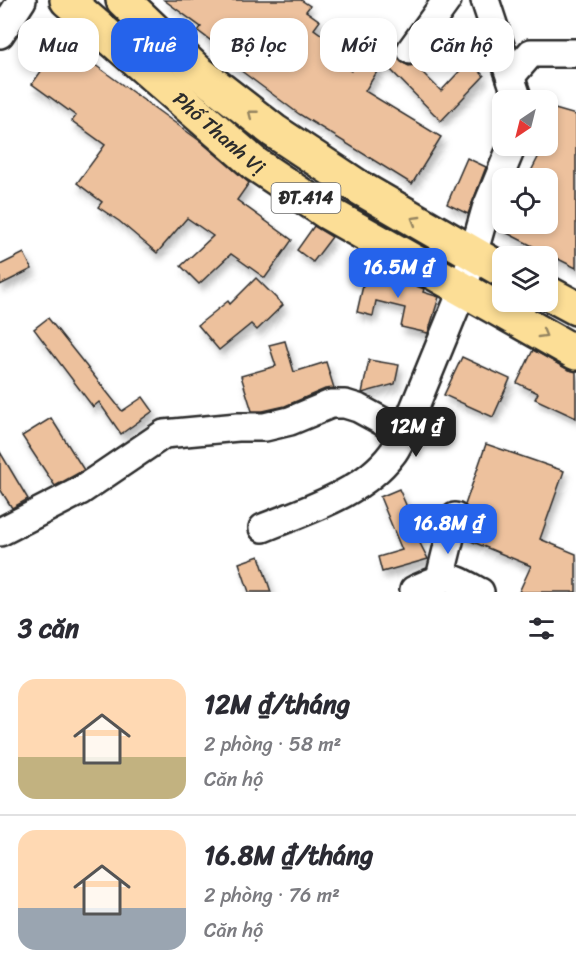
<!DOCTYPE html>
<html lang="vi">
<head>
<meta charset="utf-8">
<style>
	:root { --surface:#fff; --page:#f2f2f3; --text:#2b2b33; --muted:#7c7c81; --line:#e1e1e2; --accent:#2563eb }
	body { margin:0; font-family:Sriracha,sans-serif; background:var(--page); color:var(--text); height:100vh; display:flex; flex-direction:column; font-size:22px; white-space:nowrap }
	* { box-sizing:border-box; margin:0 }
	p { font-size:20px; color:var(--muted) }
	.icon { flex:none; width:33px; height:33px; fill:none; stroke:currentColor; stroke-width:2; stroke-linecap:round; stroke-linejoin:round }
	.map { position:relative; height:592px; overflow:hidden }
	.drawer { display:flex; flex-direction:column; background:var(--surface); flex:1 }
	.drawer>* { flex:none }
	.top-card { position:absolute; left:18px; top:18px; width:540px; height:54px; display:flex; gap:12px }
	.needle { width:39px; rotate:215deg }
	.controls { position:absolute; left:492px; top:90px; display:grid; gap:12px }
	.controls a { display:grid; place-items:center; width:66px; height:66px; border-radius:12px; background:var(--surface); box-shadow:0 3px 9px #0003; font-size:30px }
	.price { position:absolute; translate:-50% -51px; padding:0 14px; border-radius:12px; background:var(--accent); color:#fff; font-size:20px; line-height:39px; filter:drop-shadow(0 2px 3px #0008) }
	.price::after { content:''; position:absolute; left:50%; top:36px; width:18px; height:14px; margin-left:-9px; background:inherit; clip-path:polygon(0 0,100% 0,50% 100%) }
	.price.active { background:#222; color:#fff }
	ul { padding:0; list-style:none }
	li { display:flex; align-items:center; gap:18px; height:150px; padding:0 18px }
	li+li { border-top:2px solid var(--line) }
	li span { display:grid; place-items:center; flex:none; width:168px; height:120px; border-radius:18px; color:#555 }
	li>.icon { margin-inline-start:auto }
	span .icon { width:72px; height:72px; fill:#fffc; stroke-width:1 }
	li b { font-size:26px }
	h2 { display:flex; justify-content:space-between; align-items:center; height:72px; padding:0 18px; font-size:26px }
	.pill { padding:0 21px; border-radius:18px; background:var(--surface); box-shadow:0 3px 9px #0003; font-size:21px; line-height:54px }
	.pill.active { background:var(--accent); color:#fff }
	.map>svg:first-child { display:block }
</style>
</head>
<body>
<div class="map">
<svg width="576" height="592" viewBox="0 0 576 592">
	<defs>
		<filter id="shadow"><feDropShadow dx="3.5" dy="6" stdDeviation="3" flood-color="#0004"/></filter>
	</defs>
	<rect width="100%" height="100%" fill="#fff"/>
	<filter id="ink" filterUnits="userSpaceOnUse"><feTurbulence type="fractalNoise" baseFrequency=".0167" numOctaves="2"/><feDisplacementMap in="SourceGraphic" scale="12" xChannelSelector="R" yChannelSelector="G"/><feConvolveMatrix kernelMatrix="1 2 1 2 8 2 1 2 1" color-interpolation-filters="sRGB"/></filter>
	<g filter="url(#ink)">
		<g fill="#edc19d" stroke="#2b2b2b" stroke-width="1.5" filter="url(#shadow)">
			<path d="M164,0H301L310,6L306,11L320,21L314,29L336,45L328,56L351,71L376,37L396,51L397,57L401,62L409,66L415,65L441,91L469,61L484,76L441,121L383,62L365,91L441,137L412,184L299,114L244,73L226,60L230,55L198,31L201,27Z"/>
			<path d="M73,49L200,141L249,183L237,200L292,240L265,278L231,254L199,284L181,266L213,236L187,218L157,253L119,221L98,207L102,202L77,183L105,145L72,121L76,116L32,84L56,50L66,57Z"/>
			<path d="M548,107L576,115V268L497,228L498,224H548V178H537L529,175L544,146H548Z"/>
			<path d="M467,158L486,167L468,214L447,204Z"/>
			<path d="M314,226L332,237L313,262L297,250Z"/>
			<path d="M24,253L32,269L0,285V265Z"/>
			<path d="M367,268L403,277L412,282L411,284L424,289L423,292L439,297L428,333L401,327L405,308L376,301L373,316L357,312Z"/>
			<path d="M256,278L283,305L257,330L251,324L219,350L198,325L228,301L230,304Z"/>
			<path d="M48,318L122,411L143,397L153,411L121,434L99,402L93,407L34,329Z"/>
			<path d="M285,341L294,372L326,362L334,388L325,389L285,406L263,411H252L241,376L276,366L269,345Z"/>
			<path d="M533,350L567,369L576,372V418L535,399L538,393L517,383Z"/>
			<path d="M462,357L510,379L493,417L444,395Z"/>
			<path d="M369,360L399,365L395,384L362,393Z"/>
			<path d="M51,418L84,470L55,486L22,436Z"/>
			<path d="M486,444L564,471L540,539L576,554V592H519L531,566L466,539L470,520V512L465,505Z"/>
			<path d="M0,452L28,499L12,508L0,489Z"/>
			<path d="M399,489L411,516L405,514L428,559L382,572L378,557L402,550L380,497Z"/>
			<path d="M259,556L271,592H249L239,563Z"/>
		</g>
		<g fill="none" stroke-linecap="round" stroke-linejoin="round">
			<g stroke="#2b2b2b" stroke-width="32">
				<g id="minor">
					<path d="M485,0L518,100"/>
					<path d="M0,34L22,0"/>
					<path d="M411,50L447,0"/>
					<path d="M511,76L531,53H576"/>
					<path d="M263,528C307,510 363,493 392,454C397,448 400,440 404,433L463,289L486,209L512,146"/>
					<path d="M0,532L80,491L164,434L238,427H265L290,421L331,404H345L358,408L404,433"/>
					<path d="M440,578L455,517"/>
					<path d="M414,590C450,574 446,574 480,592"/>
				</g>
			</g>
			<g stroke="#2b2b2b" stroke-width="38">
				<g id="major">
					<path id="s1" d="M67,0L255,164L328,213L576,353"/>
					<path d="M123,0L197,71L274,131L360,188L502,270"/>
					<path d="M548,293L576,308"/>
				</g>
			</g>
			<use href="#minor" stroke="#fff" stroke-width="27"/>
			<use href="#major" stroke="#fcde96" stroke-width="33"/>
		</g>
		<defs><path id="oneway-chevron" d="M-2-3.5L2.5 0L-2 3.5" fill="none" stroke-width="1.6" stroke-linecap="round" stroke-linejoin="round" transform="scale(1.5)"/></defs>
		<g stroke="#948460">
			<use href="#oneway-chevron" transform="translate(252 114) rotate(-142)"/>
			<use href="#oneway-chevron" transform="translate(415 220) rotate(-150)"/>
			<use href="#oneway-chevron" transform="translate(543 334) rotate(30)"/>
		</g>
	</g>
	<g text-anchor="middle" stroke-width="5" stroke-linejoin="round" paint-order="stroke">
		<rect fill="#fff" stroke="#6b6b6b" stroke-width="1.5" x="271.5" y="183" width="69" height="30" rx="4.5"/>
		<g font-size="18" font-weight="bold" fill="#2b2b2b">
			<text x="306" y="204">ĐT.414</text>
		</g>
		<g font-size="20" fill="#2b2b2b" stroke="#fff">
			<text dy="7" stroke="none"><textPath href="#s1" startOffset="202">Phố Thanh Vị</textPath></text>
		</g>
	</g>
</svg>
<div class="controls">
<a><svg class="needle" viewBox="-14 -14 28 28"><path d="M0-13l5 13h-10z" fill="#e53935"/><path d="M0 13l5-13h-10z" fill="#7c7c81"/></svg></a>
<a><svg class="icon" aria-label="locate" viewBox="0 0 24 24"><circle cx="12" cy="12" r="6"/><path d="M12 2v4M12 18v4M2 12h4M18 12h4"/></svg></a>
<a><svg class="icon" aria-label="layers" viewBox="0 0 24 24"><path d="M12 4l9 5-9 5-9-5zM3 14l9 5 9-5"/></svg></a>
</div>
<b class="price" style="left:398px;top:299px">16.5M ₫</b>
<b class="price active" style="left:416px;top:458px">12M ₫</b>
<b class="price" style="left:448px;top:555px">16.8M ₫</b>
<div class="top-card">
<a class="pill">Mua</a>
<a class="pill active">Thuê</a>
<a class="pill">Bộ lọc</a>
<a class="pill">Mới</a>
<a class="pill">Căn hộ</a>
</div>
</div>
<section class="drawer">
<h2>3 căn<svg class="icon" aria-label="filters" viewBox="0 0 24 24"><path d="M4 7h16M4 17h16"/><circle cx="9" cy="7" r="2"/><circle cx="15" cy="17" r="2"/></svg></h2>
<ul>
<li><span style="background:linear-gradient(#ffd9b3 65%,#c2b280 0)"><svg class="icon" aria-label="home" viewBox="0 0 24 24"><path d="M3 11l9-7 9 7M6 9v11h12V9"/></svg></span><div><b>12M ₫/tháng</b><p>2 phòng · 58 m²</p><p>Căn hộ</p></div></li>
<li><span style="background:linear-gradient(#ffd9b3 65%,#9aa5b1 0)"><svg class="icon" aria-label="home" viewBox="0 0 24 24"><path d="M3 11l9-7 9 7M6 9v11h12V9"/></svg></span><div><b>16.8M ₫/tháng</b><p>2 phòng · 76 m²</p><p>Căn hộ</p></div></li>
</ul>
</section>
</body>
</html>
